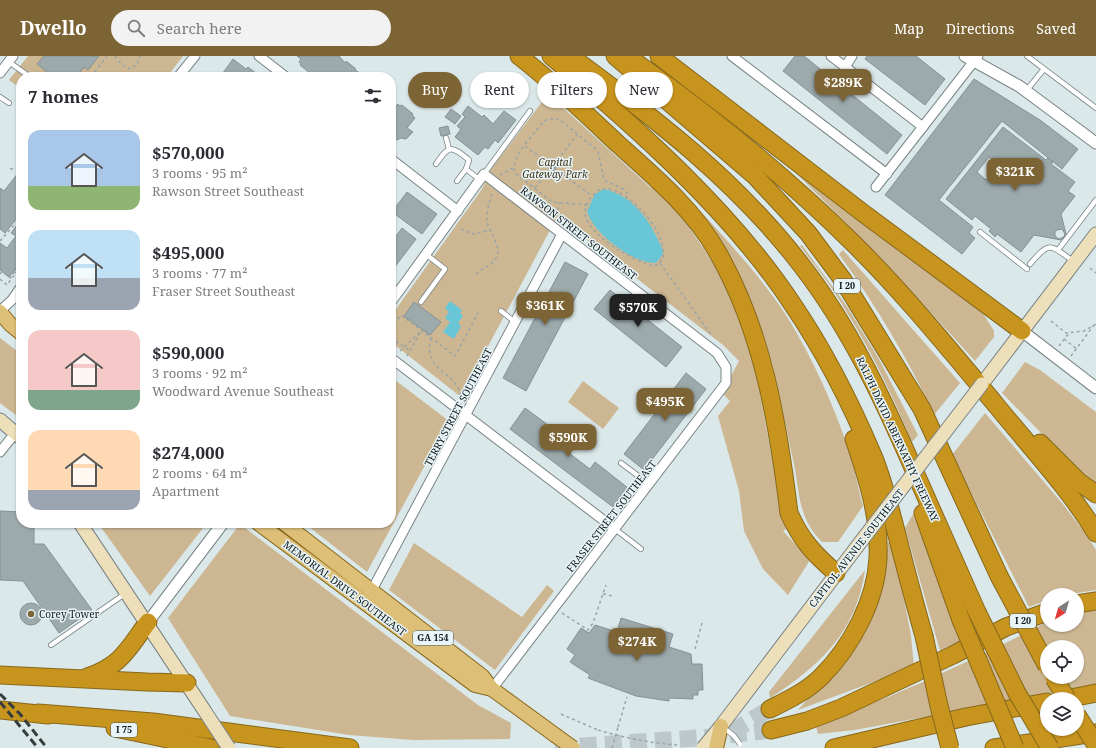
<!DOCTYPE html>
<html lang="en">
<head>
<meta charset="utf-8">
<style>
	:root { --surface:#fff; --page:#f2f2f3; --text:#2b2b33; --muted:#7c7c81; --accent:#7d6435 }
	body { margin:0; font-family:"Noto Serif",serif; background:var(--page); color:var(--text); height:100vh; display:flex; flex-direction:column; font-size:15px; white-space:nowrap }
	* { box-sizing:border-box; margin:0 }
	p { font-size:13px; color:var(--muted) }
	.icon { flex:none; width:22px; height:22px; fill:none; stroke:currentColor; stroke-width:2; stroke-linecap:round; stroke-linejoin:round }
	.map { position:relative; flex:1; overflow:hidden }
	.panel { position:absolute; left:16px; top:16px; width:380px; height:456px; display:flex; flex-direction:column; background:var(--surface); border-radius:16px; box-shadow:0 1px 3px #0004 }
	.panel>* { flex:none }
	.guide { position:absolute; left:408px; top:16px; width:380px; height:36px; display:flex; gap:8px }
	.needle { width:26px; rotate:217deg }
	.controls { position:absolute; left:1040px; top:532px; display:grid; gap:8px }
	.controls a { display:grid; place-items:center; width:44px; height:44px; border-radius:50%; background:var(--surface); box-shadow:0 1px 3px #0004; font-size:20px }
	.price { position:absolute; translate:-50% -34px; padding:0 9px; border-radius:8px; background:var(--accent); color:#fff; font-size:13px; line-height:26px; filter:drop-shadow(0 1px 2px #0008) }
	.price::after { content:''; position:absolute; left:50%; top:24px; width:12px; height:9px; margin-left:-6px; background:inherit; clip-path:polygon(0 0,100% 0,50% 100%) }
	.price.current { background:#222; color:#fff }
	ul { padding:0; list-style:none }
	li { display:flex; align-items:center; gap:12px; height:100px; padding:0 12px }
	li span { display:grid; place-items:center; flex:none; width:112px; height:80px; border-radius:12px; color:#555 }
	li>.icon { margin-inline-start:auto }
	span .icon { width:48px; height:48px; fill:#fffc; stroke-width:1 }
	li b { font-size:17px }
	h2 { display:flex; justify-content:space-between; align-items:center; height:48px; padding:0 12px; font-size:17px }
	.pill { padding:0 14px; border-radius:18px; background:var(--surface); box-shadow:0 1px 3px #0004; font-size:14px; line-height:36px }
	.pill.current { background:var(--accent); color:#fff }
	header { display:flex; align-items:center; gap:24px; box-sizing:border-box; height:56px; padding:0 20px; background:var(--accent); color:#fff }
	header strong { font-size:19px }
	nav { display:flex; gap:22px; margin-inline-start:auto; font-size:14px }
	.search { width:280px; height:36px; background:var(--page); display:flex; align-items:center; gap:10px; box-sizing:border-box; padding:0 14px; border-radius:22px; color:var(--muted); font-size:15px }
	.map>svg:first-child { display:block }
</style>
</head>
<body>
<header>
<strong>Dwello</strong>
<div class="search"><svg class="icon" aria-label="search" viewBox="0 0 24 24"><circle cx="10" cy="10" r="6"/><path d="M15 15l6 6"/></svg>Search here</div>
<nav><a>Map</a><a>Directions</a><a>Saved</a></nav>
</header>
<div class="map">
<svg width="1096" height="692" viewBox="0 0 1096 692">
	<rect width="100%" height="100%" fill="#dbe8ea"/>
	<g fill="#ccb792" fill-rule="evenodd">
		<path d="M28,0H183L167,21H21V33L9,24Z"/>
		<path d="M548,38L651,132L654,129L679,157L708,199L732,240L751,288L774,413L779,451L786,473L783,475L810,504L788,539L763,513L744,475L739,435L718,360L730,345L722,337L739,305L723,289L557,161L461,341L391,286V260L482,133L491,113Z"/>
		<path d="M779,100L937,221L984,259L994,275V281L975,305L884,205Z"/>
		<path d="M674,126C710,166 749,206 780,250C808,292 833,346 849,395C855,413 858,432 863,450L838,486H822C798,462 800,438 794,408C784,365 778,318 762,276C742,225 702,175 671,129Z"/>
		<path d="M802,189L848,252L879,303L918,379L912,386C893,341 872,296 846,255C833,232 816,211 800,190Z"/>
		<path d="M843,194L960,327L934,359C908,302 876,250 839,198Z"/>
		<path d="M0,282L21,298V363L0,347Z"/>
		<path d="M1025,306L1040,314L1096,356V429L1078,415L1002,337Z"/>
		<path d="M391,321L449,365L367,516L304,467H391Z"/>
		<path d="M583,325L619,352L603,373L568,346Z"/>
		<path d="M985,357L1062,447L1085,477L1096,494V534L1065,539H1047V544L1029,551L952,399Z"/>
		<path d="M913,458L964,590L941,598L905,472Z"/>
		<path d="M98,467H207L150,540Z"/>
		<path d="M240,468L478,649L511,667L510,683L413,684L349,679L230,660L168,562Z"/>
		<path d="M888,486H893L911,580L914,611L798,654C832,616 875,566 886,514C887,505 887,495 888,486Z"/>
		<path d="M414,487L522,561L547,529L554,535L495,614L389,534Z"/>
		<path d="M865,514C856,577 819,610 770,642L769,636Z"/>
		<path d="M1096,554V629L855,674L818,678L816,670C895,640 972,605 1047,566V569H1077V557ZM1047,591H1077V621H1047Z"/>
	</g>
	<g fill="#68c6d7">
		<path d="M604,133C634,140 650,165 662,192L663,198L656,207C634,208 592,177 587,155L595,138Z"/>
		<path d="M450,245L462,254L460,257L463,260L458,267L461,270L454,283L443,276L450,266L445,262L449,256L445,252Z"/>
	</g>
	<g fill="#9daaac" stroke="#859194" fill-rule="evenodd">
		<path d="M44,0H99L88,14L84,11L80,16L84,19L83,21H53L37,8Z"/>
		<path d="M297,0H339L345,7L346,5L356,13L355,14L366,21H315L316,19L312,16L311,18L300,9L301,8L299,6L301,3Z"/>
		<path d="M795,0H804L902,79L887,98L783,15Z"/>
		<path d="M867,0H916L945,23L925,49L865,3Z"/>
		<path d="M233,3L246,13L248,11L261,21H220Z"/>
		<path d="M974,23L1040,64L1078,93L1062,113L1002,65L939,144L973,171L969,177L975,182L962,198L885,139Z"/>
		<path d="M391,39L395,42L392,47L396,50L398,48L400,50L402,49L413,58L412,59L415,62L407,72L413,76L406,83L400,82L398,84L391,81Z"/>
		<path d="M468,50L482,61L484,59L493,68L504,55L516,64L498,87L495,84L488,93L485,91L478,99L455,81L461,73L457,70L465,61L462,58Z"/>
		<path d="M451,53L461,60L455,68L445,61Z"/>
		<path d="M448,70L450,78L441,80L439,72Z"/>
		<path d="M1003,71L1046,104L1048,102L1053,106L1051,108L1075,126L1068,135L1075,140L1061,158L1066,178L1061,184L1034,179L1021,196L997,178L995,181L989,175L991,173L975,160L972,164L946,143ZM989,101L998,109L986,124L977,116ZM1062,173L1065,178L1064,181L1059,183L1055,180V176L1057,174Z"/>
		<circle cx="552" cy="111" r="4"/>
		<path d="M19,116L21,118V157L5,177L0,173V132L4,135Z"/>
		<path d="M407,136L437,158L422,178L392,156Z"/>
		<path d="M21,164V208L9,221L0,214V187L7,192L16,180L11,177Z"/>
		<path d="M402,172L416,183L391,216V187Z"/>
		<path d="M565,206L588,218L526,335L503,322Z"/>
		<path d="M610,234L682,291L666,311L594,253Z"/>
		<path d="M414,246L441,266L430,279L404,260Z"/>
		<path d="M686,317L706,333L644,414L624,398Z"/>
		<path d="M525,352L559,377L553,385L590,413L595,406L628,432L613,451L510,373Z"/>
		<path d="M0,455L21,456V467H34V488H44L92,554L59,577L23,525L0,524Z"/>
		<circle cx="31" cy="558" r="11"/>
		<path d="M621,562L673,578L669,591L691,598L692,608H702L703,634H698V639H693V643L669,642V645L636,640L588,622L590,619L570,606L575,599L567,593L581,572L589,577L595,569L617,576Z"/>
	</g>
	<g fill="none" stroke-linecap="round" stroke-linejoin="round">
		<g stroke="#bdc8ca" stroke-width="17" stroke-dasharray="17 8" stroke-linecap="butt">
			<path d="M731,676L770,653"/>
			<path d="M555,692L712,681L771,674"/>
		</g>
		<g stroke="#788385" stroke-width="6">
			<g id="service">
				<path d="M1027,0L1096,52"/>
				<path d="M9,6L26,18"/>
				<path d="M1026,35L1044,13"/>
				<path d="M0,41L9,47"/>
				<path d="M446,82L449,93"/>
				<path d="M436,108C449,89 451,89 469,104L466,113"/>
				<path d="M484,118L530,55"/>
				<path d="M457,125L466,113L480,124"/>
				<path d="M980,176L1027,213"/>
				<path d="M1058,194L1096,144"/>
				<path d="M1030,208C1050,185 1049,188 1073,205"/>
				<path d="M421,246L445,213L427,199"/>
				<path d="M501,255L515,266"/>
				<path d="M621,407L649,428"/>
				<path d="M615,473L641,493"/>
				<path d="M51,589L126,537"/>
			</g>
		</g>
		<g stroke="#788385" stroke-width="11">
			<g id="minor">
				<path d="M259,0L286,21"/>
				<path d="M732,0L887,118"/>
				<path d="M831,0L923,71"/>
				<path d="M845,11L852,0"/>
				<path d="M0,17L13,0"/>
				<path d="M178,21L195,0"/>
				<path d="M391,103L458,155"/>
				<path d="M876,131L978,0"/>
				<path d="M391,246L484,118L717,297L726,311V327L492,633"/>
				<path d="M0,255L12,244L21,231"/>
				<path d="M391,302L615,473"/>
				<path d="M0,396L16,376"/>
				<path d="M372,534L562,178"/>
			</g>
		</g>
		<g stroke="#788385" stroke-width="13">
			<g id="tertiary">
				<path d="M965,0L1019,30L1096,87"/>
				<path d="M1022,275L1096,332"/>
				<path d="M148,566L223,467"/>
			</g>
		</g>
		<g stroke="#788385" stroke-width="15">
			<g id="secondary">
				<path d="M982,328L1096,178"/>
				<path d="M0,364L21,382"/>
				<path d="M80,467L204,654"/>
				<path d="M721,670L856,492"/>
			</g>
		</g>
		<g stroke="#87681b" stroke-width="16">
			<g id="primary">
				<path d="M0,256L10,268L21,277"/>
				<path d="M258,467L475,629L492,633"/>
				<path d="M284,467L482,620L492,633L555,679"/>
			</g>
		</g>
		<g stroke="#87681b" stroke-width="19">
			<g id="motorway">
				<path d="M519,0C554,27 586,58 618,88C654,120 694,154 718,197C763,276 778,367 789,457C801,484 814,498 836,517"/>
				<path d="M551,0C636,71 732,156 793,249C825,296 852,350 874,402C885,430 892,459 899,487C907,518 915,549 924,580"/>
				<path d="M570,0C655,62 738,126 802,210C850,272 883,343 914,414C935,461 956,509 977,556"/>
				<path d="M615,0L755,120L808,177L843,224L922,353L999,520"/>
				<path d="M627,0C706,56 782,117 851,185C903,236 949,293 996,349C1030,391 1068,431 1096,477"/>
				<path d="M659,0L863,157L1022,275"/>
				<path d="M1040,387L1079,426L1096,438"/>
				<path d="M923,457L961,564"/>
				<path d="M1077,548L1096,545"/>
				<path d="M0,619L147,626L187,627"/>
				<path d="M87,621C121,610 128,593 148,566"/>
				<path d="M1066,643L1096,637"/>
				<path d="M770,653C788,644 807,635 821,621C851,591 876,545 878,502C880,461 867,421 854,383"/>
				<path d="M0,654L48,659"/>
				<path d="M38,657L153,666L350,692"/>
				<path d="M115,672L211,692"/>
				<path d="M771,674L807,665L841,652L953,599L1006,571L1047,556"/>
				<path d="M834,692L966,661L1047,646"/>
				<path d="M994,692L1096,677"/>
			</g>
		</g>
		<g stroke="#9aa4a6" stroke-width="1.5" stroke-dasharray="3 3" stroke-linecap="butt">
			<path d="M115,0L122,9L128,13L137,9L140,0"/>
			<path d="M91,21L107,0"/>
			<path d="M525,90L592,140"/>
			<path d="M10,113L21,112"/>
			<path d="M500,119L513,112"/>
			<path d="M535,132L577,79"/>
			<path d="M587,149L552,146L515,117C509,102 535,77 544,65L548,63H559L598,95L604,124L623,133L627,137L625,140C644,154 666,178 663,203L655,210C636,207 585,178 585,156C585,147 593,138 600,133H612L625,140"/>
			<path d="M557,160L559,146"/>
			<path d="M461,173L473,178L490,174"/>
			<path d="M0,185L21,161"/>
			<path d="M660,207L712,280"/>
			<path d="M1090,212L1096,217"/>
			<path d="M0,218L2,215"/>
			<path d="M476,218C481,213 490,210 494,205C505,193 489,177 487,166C486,158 489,146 492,138"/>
			<path d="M0,223L7,229L17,215L16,214L10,222L5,218"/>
			<path d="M1051,265L1066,277L1084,275L1096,268"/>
			<path d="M391,273L401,259L455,300L478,257"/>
			<path d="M391,282L410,295"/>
			<path d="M431,282C422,317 458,314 461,342"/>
			<path d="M1064,283L1077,293"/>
			<path d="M1059,290L1069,277"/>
			<path d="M400,295L420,276"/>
			<path d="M407,300L422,273"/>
			<path d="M1071,300L1094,269"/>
			<path d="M603,538L613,540"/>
			<path d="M562,557L588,574L593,567L606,529"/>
			<path d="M695,593L702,567"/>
			<path d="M561,658L598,674"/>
			<path d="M618,671L627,641"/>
		</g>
		<use href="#service" stroke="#fff" stroke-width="4.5"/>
		<use href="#minor" stroke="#fff" stroke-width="9"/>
		<use href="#tertiary" stroke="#fff" stroke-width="11"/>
		<use href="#secondary" stroke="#eedfbb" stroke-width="13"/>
		<use href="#primary" stroke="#ddbf77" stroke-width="14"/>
		<use href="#motorway" stroke="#c7941d" stroke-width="17"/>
		<g stroke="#363c3d" stroke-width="3" stroke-dasharray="8 4" stroke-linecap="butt">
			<path d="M0,638L20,658L47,692"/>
			<path d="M0,646L38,692"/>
		</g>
		<g stroke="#788385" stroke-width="6" stroke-linecap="butt">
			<path id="service-bridge" d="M723,671L734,680L740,688"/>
		</g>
		<g stroke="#788385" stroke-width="15" stroke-linecap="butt">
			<g id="secondary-bridge">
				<path d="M856,492L982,328"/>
				<path d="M204,654L229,692"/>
				<path d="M703,692L721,670"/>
			</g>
		</g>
		<g stroke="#87681b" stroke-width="16" stroke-linecap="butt">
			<g id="primary-bridge">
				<path d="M555,679L573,692"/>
				<path d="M716,692L721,670"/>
			</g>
		</g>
		<g stroke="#87681b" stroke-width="19" stroke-linecap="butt">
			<g id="motorway-bridge">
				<path d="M999,520L1047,610"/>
				<path d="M977,556L1017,637L1050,692"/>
				<path d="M961,564L1015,692"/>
				<path d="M924,580L939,650L950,692"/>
				<path d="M1054,622L1067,643"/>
				<path d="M1077,659L1096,689"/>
			</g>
		</g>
		<g stroke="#9aa4a6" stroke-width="1.5" stroke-dasharray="3 3" stroke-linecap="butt">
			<path d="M598,674C625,682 650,687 677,689"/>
			<path d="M612,692L618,671"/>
		</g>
		<use href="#service-bridge" stroke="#fff" stroke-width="4.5"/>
		<use href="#secondary-bridge" stroke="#eedfbb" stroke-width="13"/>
		<use href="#primary-bridge" stroke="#ddbf77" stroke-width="14"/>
		<use href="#motorway-bridge" stroke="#c7941d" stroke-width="17"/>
	</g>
	<circle fill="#7d6435" stroke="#e8f5f8" stroke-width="1.5" cx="31" cy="558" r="4"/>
	<g text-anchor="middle" stroke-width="3" stroke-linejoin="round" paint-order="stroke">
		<g fill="#e8f5f8" stroke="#51585a" stroke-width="1">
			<rect x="834" y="223" width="26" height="14" rx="3"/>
			<rect x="1010" y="558" width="26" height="14" rx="3"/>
			<rect x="413" y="575" width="40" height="14" rx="3"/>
			<rect x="111" y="667" width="26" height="14" rx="3"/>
		</g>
		<g font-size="9" font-weight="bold" fill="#101516">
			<text x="847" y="233">I 20</text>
			<text x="1023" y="568">I 20</text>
			<text x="433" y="585">GA 154</text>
			<text x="124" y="677">I 75</text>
		</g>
		<g font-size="10" font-style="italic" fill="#413215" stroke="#e8f5f8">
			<text x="555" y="110">Capital<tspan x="555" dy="12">Gateway Park</tspan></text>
		</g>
		<g font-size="10" fill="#101516" stroke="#e8f5f8">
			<text transform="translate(579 177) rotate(38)" y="4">RAWSON STREET SOUTHEAST</text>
			<text transform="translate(458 351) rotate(-62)" y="4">TERRY STREET SOUTHEAST</text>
			<text transform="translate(898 383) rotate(65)" y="4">RALPH DAVID ABERNATHY FREEWAY</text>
			<text transform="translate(611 460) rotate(-52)" y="4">FRASER STREET SOUTHEAST</text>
			<text transform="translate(856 492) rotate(-52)" y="4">CAPITOL AVENUE SOUTHEAST</text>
			<text transform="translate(345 532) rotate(37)" y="4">MEMORIAL DRIVE SOUTHEAST</text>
		</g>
		<g font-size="10" fill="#101516" stroke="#e8f5f8" text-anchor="start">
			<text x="39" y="562">Corey Tower</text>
		</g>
	</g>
</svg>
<div class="controls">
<a><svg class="needle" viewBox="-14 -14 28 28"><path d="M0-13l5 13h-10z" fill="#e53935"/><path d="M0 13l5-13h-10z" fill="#7c7c81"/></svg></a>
<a><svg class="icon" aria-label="locate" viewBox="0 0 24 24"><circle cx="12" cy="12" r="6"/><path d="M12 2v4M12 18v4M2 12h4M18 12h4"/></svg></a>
<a><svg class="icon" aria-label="layers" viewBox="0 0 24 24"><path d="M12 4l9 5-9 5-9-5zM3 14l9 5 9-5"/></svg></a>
</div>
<b class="price" style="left:843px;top:47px">$289K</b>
<b class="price" style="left:1015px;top:136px">$321K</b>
<b class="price" style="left:545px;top:270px">$361K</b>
<b class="price current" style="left:638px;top:272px">$570K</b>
<b class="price" style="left:665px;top:366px">$495K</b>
<b class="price" style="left:568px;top:402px">$590K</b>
<b class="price" style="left:637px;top:606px">$274K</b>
<div class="guide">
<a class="pill current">Buy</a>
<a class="pill">Rent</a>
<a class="pill">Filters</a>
<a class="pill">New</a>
</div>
<section class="panel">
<h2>7 homes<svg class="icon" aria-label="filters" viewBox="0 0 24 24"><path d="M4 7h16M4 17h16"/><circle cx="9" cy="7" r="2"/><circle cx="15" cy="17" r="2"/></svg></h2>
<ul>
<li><span style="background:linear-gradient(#a9c7e8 70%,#8fb573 0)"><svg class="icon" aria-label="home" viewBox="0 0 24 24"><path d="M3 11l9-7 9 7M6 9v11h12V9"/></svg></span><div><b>$570,000</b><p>3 rooms · 95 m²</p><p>Rawson Street Southeast</p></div></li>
<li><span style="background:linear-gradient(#bfe0f5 60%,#9aa5b1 0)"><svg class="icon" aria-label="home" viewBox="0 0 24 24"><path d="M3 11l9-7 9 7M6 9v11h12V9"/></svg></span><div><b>$495,000</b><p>3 rooms · 77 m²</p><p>Fraser Street Southeast</p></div></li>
<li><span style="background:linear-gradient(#f6c9c9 75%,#7fa58c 0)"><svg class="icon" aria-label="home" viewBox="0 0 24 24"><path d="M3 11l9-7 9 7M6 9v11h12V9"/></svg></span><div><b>$590,000</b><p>3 rooms · 92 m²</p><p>Woodward Avenue Southeast</p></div></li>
<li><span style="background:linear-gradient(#ffd9b3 75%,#9aa5b1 0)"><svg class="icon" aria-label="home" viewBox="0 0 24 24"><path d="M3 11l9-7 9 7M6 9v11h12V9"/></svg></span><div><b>$274,000</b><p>2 rooms · 64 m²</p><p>Apartment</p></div></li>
</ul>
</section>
</div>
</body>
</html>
